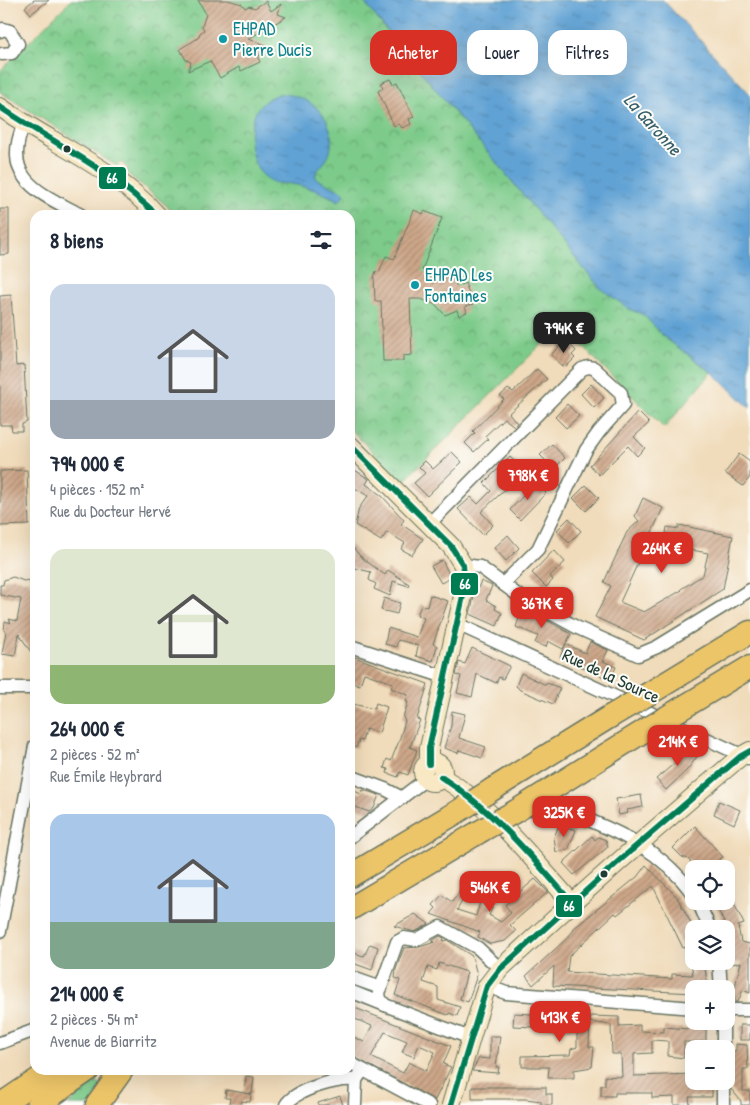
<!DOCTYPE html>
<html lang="fr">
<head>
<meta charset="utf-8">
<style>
	:root { --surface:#fff; --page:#f2f2f3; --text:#1f2937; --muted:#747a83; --accent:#d93025 }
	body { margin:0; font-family:"Patrick Hand",sans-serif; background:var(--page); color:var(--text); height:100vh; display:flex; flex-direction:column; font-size:19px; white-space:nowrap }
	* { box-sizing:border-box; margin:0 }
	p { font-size:16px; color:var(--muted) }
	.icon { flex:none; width:28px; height:28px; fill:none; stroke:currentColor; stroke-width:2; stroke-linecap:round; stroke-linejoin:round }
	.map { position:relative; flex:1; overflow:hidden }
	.side { position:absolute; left:30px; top:210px; width:325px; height:865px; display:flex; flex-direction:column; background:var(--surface); border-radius:15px; box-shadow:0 5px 20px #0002 }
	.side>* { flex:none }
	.top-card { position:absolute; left:370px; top:30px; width:305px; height:45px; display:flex; gap:10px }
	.controls { position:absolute; left:685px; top:860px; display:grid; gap:10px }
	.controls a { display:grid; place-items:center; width:50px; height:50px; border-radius:10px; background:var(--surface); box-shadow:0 5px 20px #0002; font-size:25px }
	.price { position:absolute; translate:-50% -42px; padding:0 11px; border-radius:10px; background:var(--accent); color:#fff; font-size:16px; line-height:32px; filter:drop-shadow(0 1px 2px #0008) }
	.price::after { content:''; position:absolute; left:50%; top:30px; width:15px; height:11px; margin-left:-8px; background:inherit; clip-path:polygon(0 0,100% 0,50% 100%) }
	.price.on { background:#222; color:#fff }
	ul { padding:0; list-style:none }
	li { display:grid; align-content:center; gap:10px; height:265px; padding:0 20px }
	li span { display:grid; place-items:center; height:155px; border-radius:15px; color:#555 }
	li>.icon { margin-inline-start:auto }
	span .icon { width:90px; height:90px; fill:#fffc; stroke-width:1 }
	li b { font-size:21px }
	h2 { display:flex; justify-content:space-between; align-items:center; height:60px; padding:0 20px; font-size:21px }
	.chip { padding:0 18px; border-radius:15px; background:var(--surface); box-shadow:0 5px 20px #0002; font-size:18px; line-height:45px }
	.chip.on { background:var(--accent); color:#fff }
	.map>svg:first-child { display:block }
</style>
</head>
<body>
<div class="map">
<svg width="750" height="1105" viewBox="0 0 750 1105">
	<defs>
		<pattern id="grass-tufts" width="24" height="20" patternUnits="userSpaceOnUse" patternTransform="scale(1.25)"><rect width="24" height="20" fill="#7dcb8a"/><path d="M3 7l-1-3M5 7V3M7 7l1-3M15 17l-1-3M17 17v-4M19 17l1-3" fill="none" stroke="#66a672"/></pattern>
		<pattern id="park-crowns" width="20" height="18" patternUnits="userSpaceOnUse" patternTransform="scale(1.25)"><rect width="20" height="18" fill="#7dcb8a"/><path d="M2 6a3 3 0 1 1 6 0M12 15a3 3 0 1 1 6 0" fill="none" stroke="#66a672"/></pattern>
		<pattern id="water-ripples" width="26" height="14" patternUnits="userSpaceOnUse" patternTransform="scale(1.25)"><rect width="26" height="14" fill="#60a2d4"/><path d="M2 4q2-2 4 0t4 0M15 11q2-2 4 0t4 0" fill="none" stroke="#4f85ad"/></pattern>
		<pattern id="building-hatch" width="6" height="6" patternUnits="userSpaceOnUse" patternTransform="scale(1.25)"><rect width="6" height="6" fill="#cea789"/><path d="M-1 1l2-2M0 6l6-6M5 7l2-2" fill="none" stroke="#a78971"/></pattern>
	</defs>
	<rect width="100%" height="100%" fill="#fdfcf7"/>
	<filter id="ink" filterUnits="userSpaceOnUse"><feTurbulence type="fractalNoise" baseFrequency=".02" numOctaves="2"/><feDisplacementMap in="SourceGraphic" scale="10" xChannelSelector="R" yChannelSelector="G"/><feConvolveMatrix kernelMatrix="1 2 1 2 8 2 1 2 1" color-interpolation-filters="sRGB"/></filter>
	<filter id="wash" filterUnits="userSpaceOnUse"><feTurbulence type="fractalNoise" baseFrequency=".0096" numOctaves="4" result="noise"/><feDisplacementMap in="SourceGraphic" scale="20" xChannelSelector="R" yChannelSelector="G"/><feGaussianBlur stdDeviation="1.12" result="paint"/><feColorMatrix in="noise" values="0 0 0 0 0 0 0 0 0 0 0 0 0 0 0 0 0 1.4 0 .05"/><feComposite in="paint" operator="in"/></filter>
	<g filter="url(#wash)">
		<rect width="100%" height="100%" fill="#f0dbba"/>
		<path fill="url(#grass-tufts)" stroke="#4e845f" d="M95,1082L103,1085L91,1105H68Z"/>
		<path fill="url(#park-crowns)" stroke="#4e845f" d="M71,0H362L600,288L629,309L644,315L664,337L712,372L664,428L561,325L403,482L350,429V215H178L126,172L128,169L121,162L117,166L0,92V71Z"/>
		<g fill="url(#water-ripples)" stroke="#407084">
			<path d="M362,0H663L750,94V408L712,372L664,337L644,315L629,309L600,288Z"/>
			<path d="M278,94C310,93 338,119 330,152C327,162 319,167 315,175L317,179L345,193L339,201C324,193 309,187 292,184C286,183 278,184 273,182C253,173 248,147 251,128C253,111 262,100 278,94Z"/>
		</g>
		<g id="blocks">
			<g fill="url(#building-hatch)" fill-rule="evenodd">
				<path d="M34,0H49L31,14L25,7Z"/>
				<path d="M198,0H228L242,4L245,8L249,6L255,8L266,1L271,11L281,4L278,14L286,17L248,39L266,45L258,58L260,62L241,71L239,67L220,78L210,61L188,71L191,62L186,60L180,49L198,38L200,33L204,30L202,26L206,14Z"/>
				<path d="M390,79L393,84L397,82L414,117L409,119L411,124L402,128L399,124L394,126L378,91L383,88L381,83Z"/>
				<path d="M0,209H9V254L0,255Z"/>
				<path d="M414,210L423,214L424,211L442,218L422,270L428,273L433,283L452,276L457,287L465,283L473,304L465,307L467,312L459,316L457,310L445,315L436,305L421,299H410L412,355L403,356V361H383L381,301H375L374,277L376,271L379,272L386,256L394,259Z"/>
				<path d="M11,295L16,366L24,365L27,422L22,424V431H12L11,425H0V296Z"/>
				<path d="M566,340L576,351L572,355L575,358L565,368L551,355Z"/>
				<path d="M537,369L547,379L509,413L517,423L514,426L504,418L485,436L488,439L474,452L465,443L475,433L473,431L504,399L500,396L508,389L513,392Z"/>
				<path d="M591,384L604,398L594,408L581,394Z"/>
				<path d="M567,404L579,416L566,428L555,417Z"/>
				<path d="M638,412L649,423L634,437L645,448L637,456L628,446L599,475L590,465Z"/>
				<path d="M552,444L565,458L554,469L540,455Z"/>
				<path d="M452,452L462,462L427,496L414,483L425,473L419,467L425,461L433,469Z"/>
				<path d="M739,454L750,462V477L743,486L725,473Z"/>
				<path d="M510,457L521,468L513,475L516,479L481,512L493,525L483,535L458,509L471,497L478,504L491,491L484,483Z"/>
				<path d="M350,467L369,479L366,484L382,496L404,520L401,524L423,539L412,555L401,549L405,543L387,532L381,541L355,525L359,508L368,496L350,485Z"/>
				<path d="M27,470L29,525L0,526V471Z"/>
				<path d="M536,482L546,493L520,520L510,510Z"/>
				<path d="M586,485L599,498L586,511L573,498Z"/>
				<path d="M643,498L663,508L620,602L644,612L682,590L681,589L703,575L708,553L664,545L667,527L679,529V525L733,536L723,589L644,640L595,617L611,586L604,582L627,532L639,521L635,516Z"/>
				<path d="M569,518L581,531L569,543L557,530Z"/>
				<path d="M508,535L519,548L506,561L494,548Z"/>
				<path d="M350,544L361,557L385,575L388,570L409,584L408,586L393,581L390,596L374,589L376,584L369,580L371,572L350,567Z"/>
				<path d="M554,550L565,562L550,576L553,580L546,587L532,573Z"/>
				<path d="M442,560L451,578L441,583L431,566Z"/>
				<path d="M13,577L24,581L29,580L32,590L35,591V658L19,634L15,656L2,654L6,631H4L5,621L11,623L9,619L17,621L21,599L0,595V585H3L4,580Z"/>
				<path d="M481,581L492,586L486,600L496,606L495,609L502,613L497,626L470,614L474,597Z"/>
				<path d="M430,595L448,601L433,644L437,646L433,661L416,656L418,646L410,643L398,640L396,647L385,644L388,628L417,637L424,618L417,615L421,605L427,607Z"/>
				<path d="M384,598L400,603L397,614L381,610Z"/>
				<path d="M523,607L571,634L563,649L548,641L546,647L535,643L538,636L516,627Z"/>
				<path d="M590,642L608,650L603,661L616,667L610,680L560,657L566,644L585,653Z"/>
				<path d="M472,648L510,666L503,679L499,677L496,683L477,674L472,697L457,693L461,676L456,675L459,662L465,664Z"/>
				<path d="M355,657L428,684L417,719L420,720L410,747L417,750L408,775L400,772L398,777L387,773L388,769L384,768L387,759L391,761L399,741L405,721L403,717L408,702H406L408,695L391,688L393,683L364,673L360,685L350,682V671Z"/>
				<path d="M521,673L546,685L547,683L560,688L553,704L520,690L516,686Z"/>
				<path d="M376,703L387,707L379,733L366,729L362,741L359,740L356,748L350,745V711L353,704L374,709Z"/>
				<path d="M452,711L465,714L459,738L486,747L482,758L459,750L458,753L444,748L451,726Z"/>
				<path d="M686,744L699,754L687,770L666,790L656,779L676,762L674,761Z"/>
				<path d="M350,789L361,794L363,790L379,795L374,808L369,812L350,805Z"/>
				<path d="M641,795L643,807L627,810L628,813L619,815L616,799Z"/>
				<path d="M719,801L740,810L734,824L714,814Z"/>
				<path d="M559,825L576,830L568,850L556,852L554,837Z"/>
				<path d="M695,826L723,857L717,861L719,864L714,869H697L688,859L682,857L673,848Z"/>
				<path d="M592,836L595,840L598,837L606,840L608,847L574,875L563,863Z"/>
				<path d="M646,865L677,897L694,929V944L683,948L653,886L617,915L615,913L569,956L567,972L672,979V974L693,975L691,961H704L708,989H694V993L553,986L554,966L533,985L526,976L565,940L574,930L573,929L637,877Z"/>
				<path d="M535,879L548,892L510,925L516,931L505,941L490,944L478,937L480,932L431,914L436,908L433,905L442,895L452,902L466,883L471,886L457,910L476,916L480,902L493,907L489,915L501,922L511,913L505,905Z"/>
				<path d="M726,887L744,924L738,926L741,942L750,944V993L743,990L738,1002H735L734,991L741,962L732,964L726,927L714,901H726Z"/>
				<path d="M415,914L429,924L415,932L394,926Z"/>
				<path d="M440,936L444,938L443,941L447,940L472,956L477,975L468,1002L460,999L467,972L439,963L437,970L428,967L423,982L438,987V1000L460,1007L457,1016L449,1013L448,1015L395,995L400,980L395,978L396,969L404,948L419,947L435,942L432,941Z"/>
				<path d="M370,944L378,947L372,970L350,962V952L364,956Z"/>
				<path d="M350,1006L451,1046L443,1064L451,1067L435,1100L350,1055V1035L364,1042L372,1026L350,1017ZM385,1032L407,1041L402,1052L414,1057L419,1045L435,1052L426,1071L409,1062L403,1073L371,1057Z"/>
				<path d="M551,1008L560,1009V1015L590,1016L589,1047H594L592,1067L574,1070V1078H548L549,1067H522V1056L570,1055L571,1049L577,1047V1029L513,1026L514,1013L547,1015V1010Z"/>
				<path d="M591,1016L619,1017V1026L640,1025V1031L664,1032V1027L689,1029V1025H706V1042H684V1058L668,1056V1041L652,1040V1053L634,1054V1076L694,1074V1081H712V1097H689L690,1105H674V1097L652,1098V1093H615V1096H601V1085H605V1076L622,1077L621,1054H612L611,1025L590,1022Z"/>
				<rect x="740" y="1025" width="10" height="15"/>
				<path d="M490,1036H500L496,1067H499L498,1073L472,1071L479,1058L490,1059Z"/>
				<path d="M736,1044L747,1045L748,1069H743V1091H750V1105H741V1101L731,1089V1051H736Z"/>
				<path d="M246,1076L254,1077L252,1094L244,1093Z"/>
				<path d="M472,1087H546V1094H552V1105H541V1101L526,1099H472Z"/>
				<path d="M226,1090L251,1094L250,1102L242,1101L241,1105H229L230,1098H225Z"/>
				<path d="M340,1096L343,1105H318V1103Z"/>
			</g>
		</g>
	</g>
	<g filter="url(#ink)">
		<use href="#blocks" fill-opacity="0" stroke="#687463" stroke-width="1"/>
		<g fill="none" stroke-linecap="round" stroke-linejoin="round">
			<g stroke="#687463" stroke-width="15">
				<g id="street">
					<path d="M0,31L3,29L10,31L18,44L12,53L2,54"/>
					<path d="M24,124C0,179 40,193 81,215"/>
					<path d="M429,524L582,369L588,367L594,368L621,393L623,405L599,432L586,450L538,549L503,584"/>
					<path d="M463,565L480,567L519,596L578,628L638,655L657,647L750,590"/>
					<path d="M456,626L466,628L748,758"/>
					<path d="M350,646L445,677"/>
					<path d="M0,688H35"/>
					<path d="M350,776L385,789L402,798"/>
					<path d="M574,814C624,834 661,850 694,895"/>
					<path d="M350,837L426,779"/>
					<path d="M698,901L710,929"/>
					<path d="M0,931L35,746"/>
					<path d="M719,961L721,989"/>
					<path d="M350,977L381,988"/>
					<path d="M487,986L506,993L694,1008"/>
					<path d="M350,991L385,1005"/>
					<path d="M726,1010H750"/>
					<path d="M470,1038L385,1005L380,999L379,993L397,942L404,938L416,940L440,927L478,948L500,969"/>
					<path d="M0,1043L35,1030"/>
					<path d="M723,1049V1021"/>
					<path d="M350,1063L429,1105"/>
					<path d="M286,1105C296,1089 338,1078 356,1080"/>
					<path d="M355,1105L356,1080L360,1074"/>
					<path d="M723,1105V1081"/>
				</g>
			</g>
			<g stroke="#687463" stroke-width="20">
				<g id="secondary">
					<path d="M0,107C49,142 117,170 157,215"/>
					<path d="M350,445L451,546L463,565L465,587L429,748V764"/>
					<circle cx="433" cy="772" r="10"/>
					<path d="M441,777C489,803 536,863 572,903"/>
					<path d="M451,1105L483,998L487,986L500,969C579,896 659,825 741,756L750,751"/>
				</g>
			</g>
			<g stroke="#687463" stroke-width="25">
				<g id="highway">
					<path d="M650,693L750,632"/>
					<path d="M682,708L750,667"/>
					<path d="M493,789L611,716"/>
					<path d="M516,811L644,731"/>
					<path d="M350,876L457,812"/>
					<path d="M350,909L479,832"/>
					<path d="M0,1105L52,1070"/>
					<path d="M38,1105L88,1070"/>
					<path d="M97,1105L122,1070"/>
				</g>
			</g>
			<use href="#street" stroke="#fff" stroke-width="12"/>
			<use href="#secondary" stroke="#f8e8c3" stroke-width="18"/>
			<use href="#highway" stroke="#edc569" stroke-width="22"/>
			<g stroke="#687463" stroke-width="25" stroke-linecap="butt">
				<g id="highway-bridge">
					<path d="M611,716L650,693"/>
					<path d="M644,731L682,708"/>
					<path d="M457,812L493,789"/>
					<path d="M479,832L516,811"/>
				</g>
			</g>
			<use href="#highway-bridge" stroke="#edc569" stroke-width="22"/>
			<g stroke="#fdfcf7" stroke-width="10">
				<g id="bus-1">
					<path d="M0,107C53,143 111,170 157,215"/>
					<path d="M350,445L451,546L463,565L465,587L429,748V764"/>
					<path d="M441,777C493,810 532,857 572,903"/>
					<path d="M451,1105L487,986L500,969L619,861L741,756L750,751"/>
				</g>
			</g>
			<use href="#bus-1" stroke="#007c52" stroke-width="6"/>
		</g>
	</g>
	<g fill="#0f9aa8" stroke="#fdfcf7" stroke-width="2">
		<circle cx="223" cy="39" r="5"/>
		<circle cx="415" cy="285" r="5"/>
	</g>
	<g fill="#1f3d34" stroke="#fdfcf7" stroke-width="2">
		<circle cx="67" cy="149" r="4.5"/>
		<circle cx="604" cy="874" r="4.5"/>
	</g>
	<g text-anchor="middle" stroke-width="4" stroke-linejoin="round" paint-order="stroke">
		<g font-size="18" fill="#0d838f" stroke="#fdfcf7" text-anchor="start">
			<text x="233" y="35">EHPAD<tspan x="233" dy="21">Pierre Ducis</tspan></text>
			<text x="425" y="281">EHPAD Les<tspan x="425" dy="21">Fontaines</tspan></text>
		</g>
		<g font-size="18" fill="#1f3d34" stroke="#fdfcf7">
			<text transform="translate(611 676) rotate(25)" y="6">Rue de la Source</text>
		</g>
		<g font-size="19" font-style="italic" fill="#36606c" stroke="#fdfcf7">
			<text transform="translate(653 124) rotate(48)" y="7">La Garonne</text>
		</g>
	</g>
	<g stroke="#fdfcf7" stroke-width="2">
		<rect x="98" y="166" width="29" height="24" rx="5" fill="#007c52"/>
		<rect x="450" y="572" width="29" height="24" rx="5" fill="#007c52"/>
		<rect x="555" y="894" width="28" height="24" rx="5" fill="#007c52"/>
	</g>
	<g font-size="14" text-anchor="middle" font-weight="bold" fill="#fff">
		<text x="112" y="183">66</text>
		<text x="465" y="589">66</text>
		<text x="569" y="911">66</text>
	</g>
</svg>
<div class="controls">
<a><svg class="icon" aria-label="locate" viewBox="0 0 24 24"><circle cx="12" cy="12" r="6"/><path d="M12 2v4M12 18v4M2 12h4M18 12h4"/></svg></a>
<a><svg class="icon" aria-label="layers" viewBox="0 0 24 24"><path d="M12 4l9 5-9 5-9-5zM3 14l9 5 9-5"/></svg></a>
<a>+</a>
<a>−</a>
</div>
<b class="price on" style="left:564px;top:354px">794K €</b>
<b class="price" style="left:528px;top:501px">798K €</b>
<b class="price" style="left:662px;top:574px">264K €</b>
<b class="price" style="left:542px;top:629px">367K €</b>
<b class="price" style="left:678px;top:767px">214K €</b>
<b class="price" style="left:564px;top:838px">325K €</b>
<b class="price" style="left:490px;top:913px">546K €</b>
<b class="price" style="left:560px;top:1043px">413K €</b>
<div class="top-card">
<a class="chip on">Acheter</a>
<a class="chip">Louer</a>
<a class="chip">Filtres</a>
</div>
<section class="side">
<h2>8 biens<svg class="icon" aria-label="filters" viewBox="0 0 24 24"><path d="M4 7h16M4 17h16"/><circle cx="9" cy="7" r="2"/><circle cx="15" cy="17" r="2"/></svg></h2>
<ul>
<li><span style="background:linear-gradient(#c9d6e8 75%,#9aa5b1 0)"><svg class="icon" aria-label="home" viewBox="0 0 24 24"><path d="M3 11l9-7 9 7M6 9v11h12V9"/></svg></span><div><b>794 000 €</b><p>4 pièces · 152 m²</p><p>Rue du Docteur Hervé</p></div></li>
<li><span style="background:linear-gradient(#dfe7d0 75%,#8fb573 0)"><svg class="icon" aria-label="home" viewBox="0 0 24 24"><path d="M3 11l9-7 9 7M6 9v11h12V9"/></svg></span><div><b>264 000 €</b><p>2 pièces · 52 m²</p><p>Rue Émile Heybrard</p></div></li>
<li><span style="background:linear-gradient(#a9c7e8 70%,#7fa58c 0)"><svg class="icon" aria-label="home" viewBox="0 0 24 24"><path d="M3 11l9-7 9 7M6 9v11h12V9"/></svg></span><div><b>214 000 €</b><p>2 pièces · 54 m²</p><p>Avenue de Biarritz</p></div></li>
</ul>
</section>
</div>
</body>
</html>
